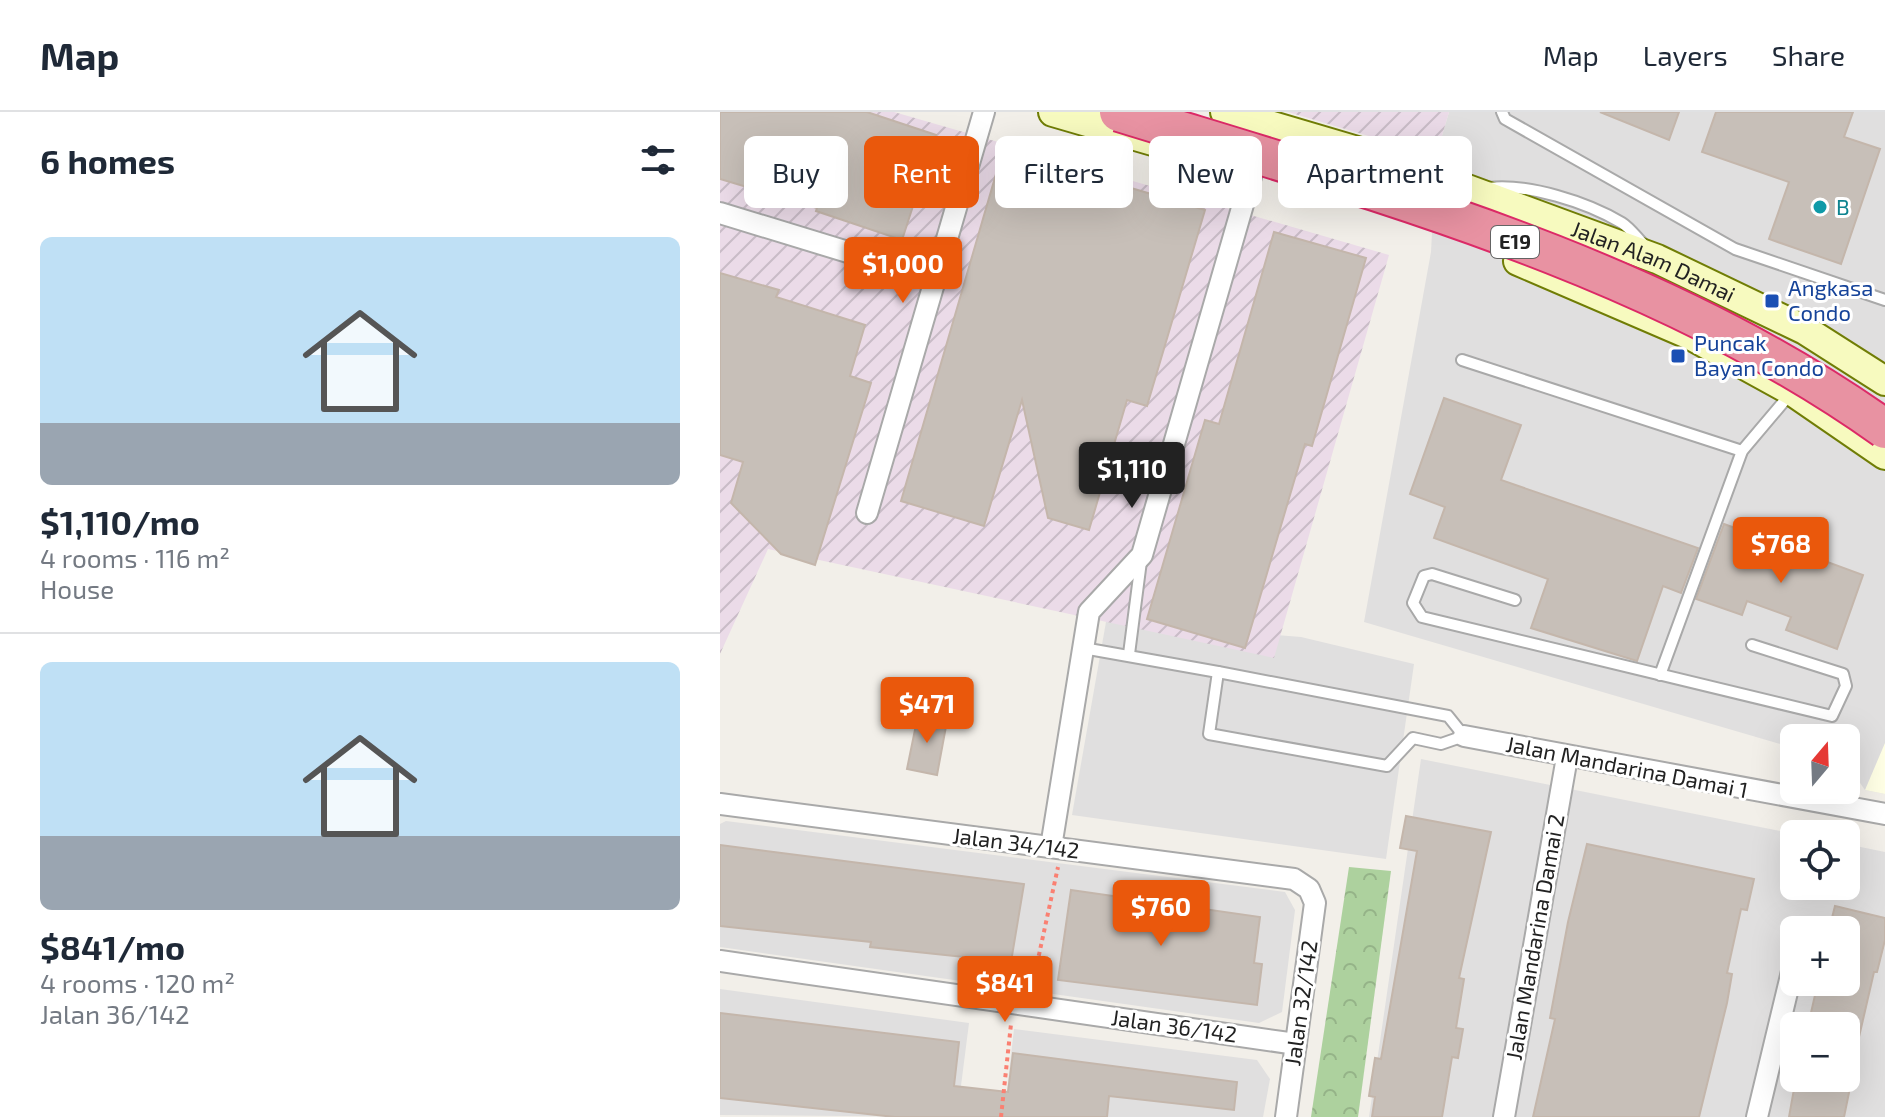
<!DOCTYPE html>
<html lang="en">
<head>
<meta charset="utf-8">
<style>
	:root { --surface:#fff; --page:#f6f6f7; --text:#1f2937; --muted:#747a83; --line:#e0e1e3; --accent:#ea580c }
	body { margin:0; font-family:"Exo 2",sans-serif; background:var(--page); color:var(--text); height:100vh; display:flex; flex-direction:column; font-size:30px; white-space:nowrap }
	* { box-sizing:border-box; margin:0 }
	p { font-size:26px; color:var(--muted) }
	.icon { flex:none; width:44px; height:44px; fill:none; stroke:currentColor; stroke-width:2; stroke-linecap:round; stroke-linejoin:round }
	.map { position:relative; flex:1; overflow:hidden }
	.sheet { display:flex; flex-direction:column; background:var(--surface); width:720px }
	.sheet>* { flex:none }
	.top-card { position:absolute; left:24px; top:24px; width:760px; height:72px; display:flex; gap:16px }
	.needle { width:52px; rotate:19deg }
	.fabs { position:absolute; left:1060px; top:612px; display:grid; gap:16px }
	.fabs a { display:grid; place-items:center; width:80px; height:80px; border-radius:12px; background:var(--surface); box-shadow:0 8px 32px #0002; font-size:40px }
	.price { position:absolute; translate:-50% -68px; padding:0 18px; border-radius:8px; background:var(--accent); color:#fff; font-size:26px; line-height:52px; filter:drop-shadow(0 2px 4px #0008) }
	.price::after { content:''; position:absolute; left:50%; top:48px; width:24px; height:18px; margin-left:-12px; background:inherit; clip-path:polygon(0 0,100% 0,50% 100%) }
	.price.current { background:#222; color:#fff }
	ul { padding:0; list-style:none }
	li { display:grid; align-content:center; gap:16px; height:424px; padding:0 40px }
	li+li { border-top:2px solid var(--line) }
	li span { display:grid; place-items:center; height:248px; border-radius:12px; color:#555 }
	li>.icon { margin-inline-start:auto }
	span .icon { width:144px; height:144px; fill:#fffc; stroke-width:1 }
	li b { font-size:34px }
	h2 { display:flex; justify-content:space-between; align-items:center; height:96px; padding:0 40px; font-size:34px }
	.chip { padding:0 28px; border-radius:12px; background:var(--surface); box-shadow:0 8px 32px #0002; font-size:28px; line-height:72px }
	.chip.current { background:var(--accent); color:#fff }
	header { display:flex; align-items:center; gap:48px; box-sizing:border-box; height:112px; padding:0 40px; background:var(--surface); border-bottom:2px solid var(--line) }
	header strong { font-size:38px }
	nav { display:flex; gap:44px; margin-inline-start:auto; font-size:28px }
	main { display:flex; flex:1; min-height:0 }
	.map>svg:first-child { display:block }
</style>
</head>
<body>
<header>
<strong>Map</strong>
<nav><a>Map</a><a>Layers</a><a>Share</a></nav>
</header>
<main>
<section class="sheet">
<h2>6 homes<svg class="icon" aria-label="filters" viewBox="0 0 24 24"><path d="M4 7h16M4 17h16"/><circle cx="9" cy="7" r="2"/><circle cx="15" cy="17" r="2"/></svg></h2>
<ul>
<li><span style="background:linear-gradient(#bfe0f5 75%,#9aa5b1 0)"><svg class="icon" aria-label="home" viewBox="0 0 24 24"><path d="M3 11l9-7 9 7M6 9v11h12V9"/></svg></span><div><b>$1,110/mo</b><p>4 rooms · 116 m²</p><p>House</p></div></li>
<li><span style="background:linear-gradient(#bfe0f5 70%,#9aa5b1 0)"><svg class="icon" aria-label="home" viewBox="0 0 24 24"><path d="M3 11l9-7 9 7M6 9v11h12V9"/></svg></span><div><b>$841/mo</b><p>4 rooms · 120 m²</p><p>Jalan 36/142</p></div></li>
</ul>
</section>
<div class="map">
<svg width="1165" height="1005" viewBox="0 0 1165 1005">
	<defs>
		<pattern id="industrial-furrows" width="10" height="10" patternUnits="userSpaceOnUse" patternTransform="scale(2)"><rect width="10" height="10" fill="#ebdbe8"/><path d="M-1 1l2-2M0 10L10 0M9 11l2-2" fill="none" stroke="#c9bcc7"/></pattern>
		<pattern id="forest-crowns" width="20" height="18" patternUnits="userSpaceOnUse" patternTransform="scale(2)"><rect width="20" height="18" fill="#add19e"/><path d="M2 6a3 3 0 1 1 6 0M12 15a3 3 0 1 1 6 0" fill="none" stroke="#95b388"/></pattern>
	</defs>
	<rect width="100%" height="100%" fill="#f2efe9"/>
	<g fill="#e0dfdf" fill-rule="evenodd">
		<path d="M729,0H1165V682L1145,678L1126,651V626H1074V636L644,510L711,140L716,44Z"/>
		<path d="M386,510L581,525L694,552L666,747L352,703Z"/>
		<path d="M701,647L1075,722L1074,774H1126V732L1165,740V1005H649ZM1074,818H1126V870H1074ZM1074,914H1126V966H1074Z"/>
		<path d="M6,709L565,780L575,798L562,900L539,911L0,835V712Z"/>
		<path d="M0,877L249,911L237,1005L0,1003Z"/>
		<path d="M294,917L537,948L550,967L543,1005H284Z"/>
	</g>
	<g fill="url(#industrial-furrows)">
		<path d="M0,0H174L669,143L554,546L48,437L0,542Z"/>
		<path d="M568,0H729L716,44Z"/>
	</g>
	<path fill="#ffffe5" d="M1165,631V682L1145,678Z"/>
	<path fill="url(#forest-crowns)" d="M629,755L671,759L638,1005H591Z"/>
	<g fill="#c7bfb8" stroke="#c4b6ab" stroke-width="2">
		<path d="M0,0H147L216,23L182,128L96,99L97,96L0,67Z"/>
		<path d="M880,0H959L949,28Z"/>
		<path d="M996,0H1133L1124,25L1160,37L1121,152L1049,127L1069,70L982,40Z"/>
		<path d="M283,38L485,98L427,294L407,288L369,418L328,406L302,288L264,414L181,389Z"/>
		<path d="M554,120L646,146L592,334L585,332L525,536L427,507L485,308L499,312Z"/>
		<path d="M0,161L59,178L56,185L145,213L130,264L151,271L95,453L61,442L11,391L23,350L0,343Z"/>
		<path d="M724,286L801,313L781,368L978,436L961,481L943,474L917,549L811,516L828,467L714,426L725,395L690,382Z"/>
		<path d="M1004,412L1143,463L1117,537L1066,518L1071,505L1027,489L1022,503L976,487Z"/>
		<path d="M198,603L227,609L217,663L187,657Z"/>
		<path d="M686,704L771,720L739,866L744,867L736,916L743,917L738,946L732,945L722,1005H652L655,985L649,984L655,946L661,947L697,739L680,736Z"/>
		<path d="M867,732L1034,767L1027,798L1021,797L1007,861L1012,862L1007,891L979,1005H813L835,907L830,906L848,810Z"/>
		<path d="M0,733L304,772L291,850L150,835L151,830L0,814Z"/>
		<path d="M351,778L540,805L534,851L542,852L537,893L338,868Z"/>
		<path d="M1115,794L1165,806V828L1157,860H1154L1133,951L1126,950V914H1088L1098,870H1126V818H1109Z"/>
		<path d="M0,901L239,930L234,974L288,980L293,941L517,970L514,998L389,984L387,1005H175L0,986Z"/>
		<path d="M1076,966H1132L1124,1005H1069Z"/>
	</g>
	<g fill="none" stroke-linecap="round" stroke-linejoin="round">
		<g stroke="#a9a9a9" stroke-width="14">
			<g id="lane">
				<path d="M782,0L785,7L1015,137L1165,188"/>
				<path d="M768,76C807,71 867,90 902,111C910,116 917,126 924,133"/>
				<path d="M742,248L1022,339"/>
				<path d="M795,488L712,462L704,464L693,491L702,505L1112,604L1126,574L1123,562L1032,533"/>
				<path d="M363,536L498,560"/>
				<path d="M409,542L421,449"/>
				<path d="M498,560L728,604L744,624L721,632L693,626L667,654L489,622Z"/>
				<path d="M940,563L1022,339L1071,281"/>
			</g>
		</g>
		<g stroke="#a9a9a9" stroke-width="24">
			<g id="street">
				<path d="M0,101L213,166"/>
				<path d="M147,401L264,0"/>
				<path d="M744,624L1165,702"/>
				<path d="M0,692L574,767L589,777L595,791L566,1005"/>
				<path d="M331,735L369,500L422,443L539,37"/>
				<path d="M0,849L576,932"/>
				<path d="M784,1005L847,645"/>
				<path d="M1037,1005L1074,851"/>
			</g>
		</g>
		<g stroke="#707d05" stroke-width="32">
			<g id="secondary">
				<path d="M333,0L474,41"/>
				<path id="s1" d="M505,0L671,49L937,147L1085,218L1165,269"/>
				<path d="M798,149L970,223L1072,279L1165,343"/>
			</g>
		</g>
		<g stroke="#fa8072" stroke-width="4" stroke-dasharray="4 4" stroke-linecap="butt">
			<path d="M312,875L338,755"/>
			<path d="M281,1005L291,912"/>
		</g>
		<use href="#lane" stroke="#fff" stroke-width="10"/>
		<use href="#street" stroke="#fff" stroke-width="20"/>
		<use href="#secondary" stroke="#f7fabf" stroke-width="28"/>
		<g stroke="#dc2a67" stroke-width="42" stroke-linecap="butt">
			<path id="highway-bridge" d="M399,0C662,81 938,155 1165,317"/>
		</g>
		<use href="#highway-bridge" stroke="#e892a2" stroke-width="38"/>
	</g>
	<circle fill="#0f9aa8" stroke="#fff" stroke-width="3" cx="1100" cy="95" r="8"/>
	<g fill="#1a4fb4" stroke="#fff" stroke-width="3">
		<rect x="1044" y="181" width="16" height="16" rx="4"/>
		<rect x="950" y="236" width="16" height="16" rx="4"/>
	</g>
	<g text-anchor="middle" stroke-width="6" stroke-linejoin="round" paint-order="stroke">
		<rect fill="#fff" stroke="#646464" stroke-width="2" x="771" y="114" width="48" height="32" rx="6"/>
		<g font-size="20" font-weight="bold" fill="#222">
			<text x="795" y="137">E19</text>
		</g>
		<g font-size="22" fill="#0d838f" stroke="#fff" text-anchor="start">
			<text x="1116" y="103">B</text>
		</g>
		<g font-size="22" fill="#222" stroke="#fff">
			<text dy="8" stroke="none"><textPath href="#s1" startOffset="454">Jalan Alam Damai</textPath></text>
			<text transform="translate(907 655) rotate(11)" y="8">Jalan Mandarina Damai 1</text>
			<text transform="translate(296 731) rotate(7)" y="8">Jalan 34/142</text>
			<text transform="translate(815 825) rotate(-80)" y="8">Jalan Mandarina Damai 2</text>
			<text transform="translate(581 891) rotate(-82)" y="8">Jalan 32/142</text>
			<text transform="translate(454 914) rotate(8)" y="8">Jalan 36/142</text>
		</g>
		<g font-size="22" fill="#164399" stroke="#fff" text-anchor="start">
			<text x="1068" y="184">Angkasa<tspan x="1068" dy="25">Condo</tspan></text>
			<text x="974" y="239">Puncak<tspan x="974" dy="25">Bayan Condo</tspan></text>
		</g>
	</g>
</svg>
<div class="fabs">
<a><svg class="needle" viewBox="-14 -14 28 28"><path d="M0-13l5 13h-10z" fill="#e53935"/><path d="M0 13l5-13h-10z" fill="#747a83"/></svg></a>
<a><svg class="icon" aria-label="locate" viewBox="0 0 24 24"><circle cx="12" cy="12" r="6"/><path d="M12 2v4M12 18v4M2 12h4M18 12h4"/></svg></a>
<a>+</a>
<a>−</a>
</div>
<b class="price" style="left:183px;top:193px">$1,000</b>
<b class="price current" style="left:412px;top:398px">$1,110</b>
<b class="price" style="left:1061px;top:473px">$768</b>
<b class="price" style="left:207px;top:633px">$471</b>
<b class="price" style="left:441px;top:836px">$760</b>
<b class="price" style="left:285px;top:912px">$841</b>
<div class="top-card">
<a class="chip">Buy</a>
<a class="chip current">Rent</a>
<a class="chip">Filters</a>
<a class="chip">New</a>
<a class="chip">Apartment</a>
</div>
</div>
</main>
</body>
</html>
